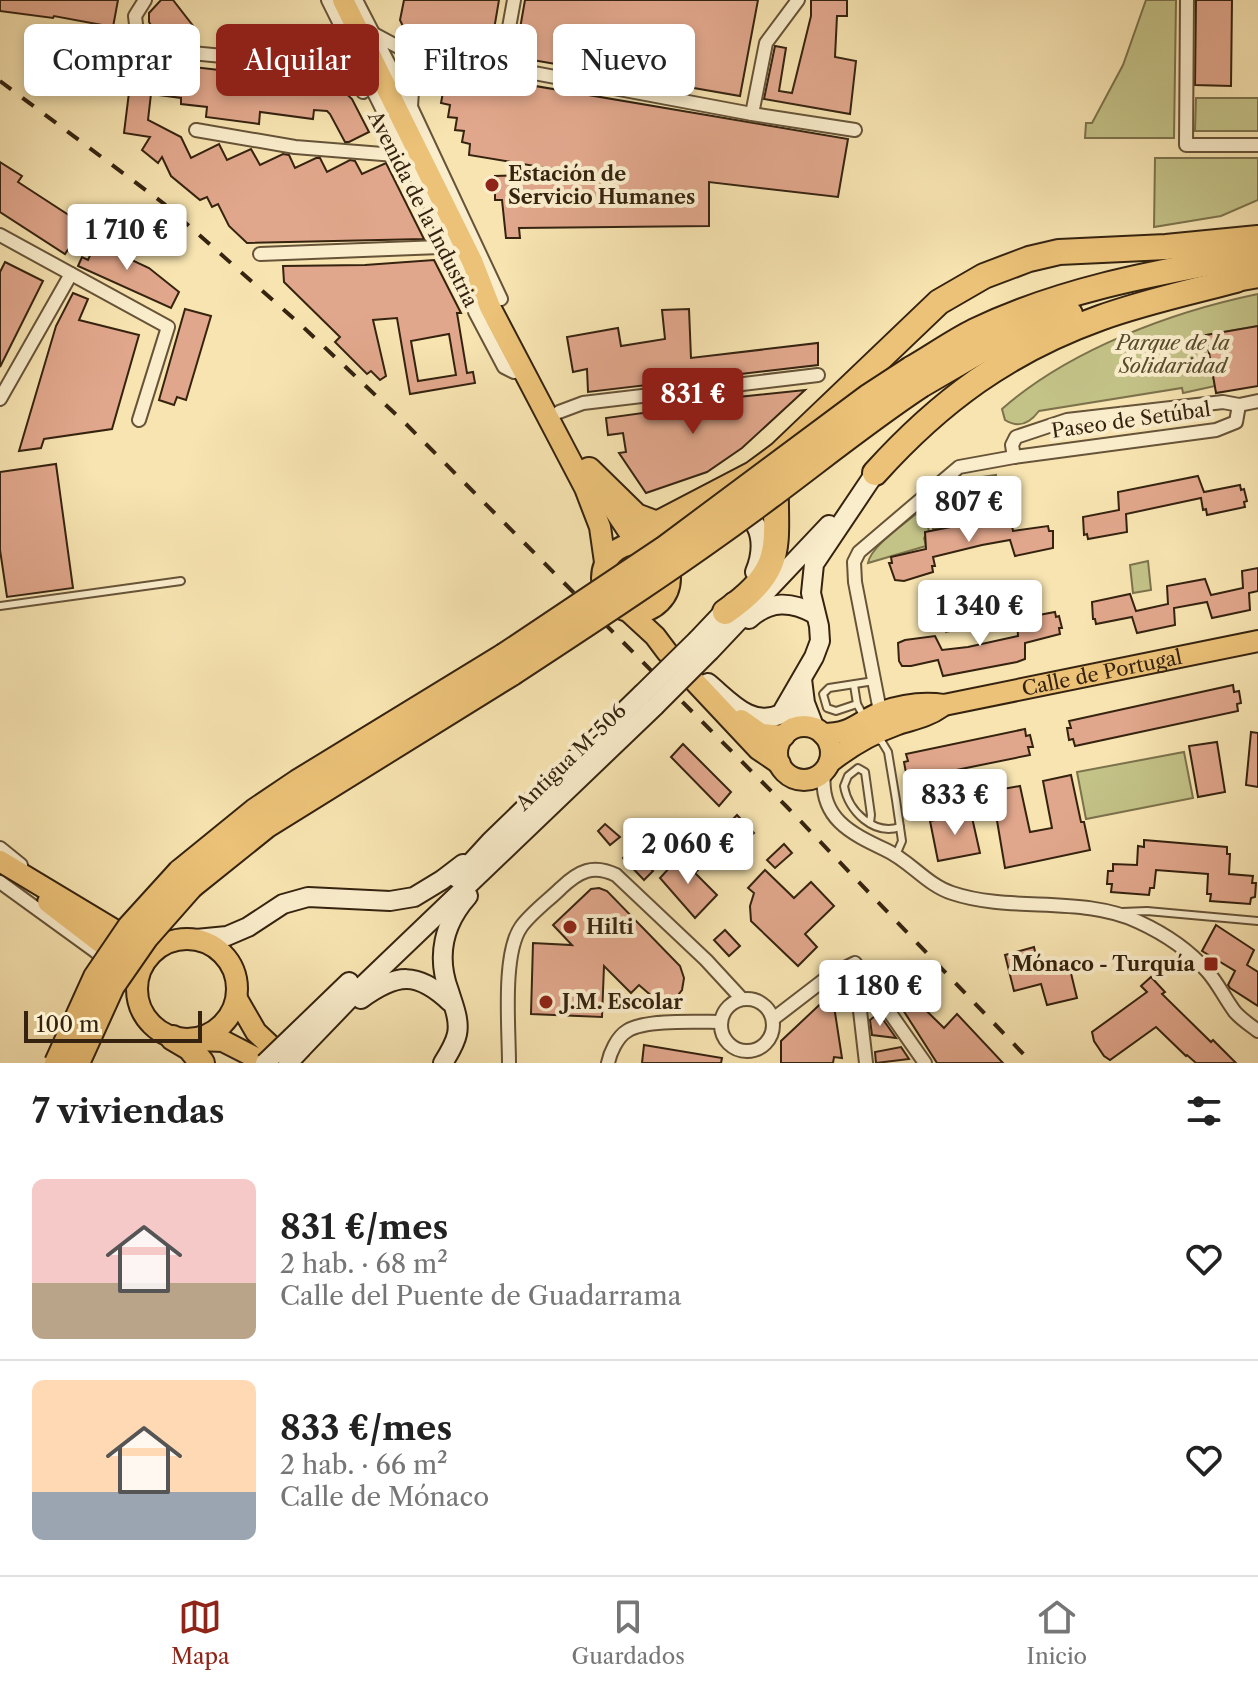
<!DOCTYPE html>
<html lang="es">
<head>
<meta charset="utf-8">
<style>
	:root { --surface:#fff; --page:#f2f2f2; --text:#222; --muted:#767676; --line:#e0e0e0; --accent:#8f2418 }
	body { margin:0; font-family:"Libre Caslon Text",serif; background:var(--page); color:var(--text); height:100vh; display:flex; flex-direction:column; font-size:30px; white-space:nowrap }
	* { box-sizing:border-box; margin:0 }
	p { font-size:26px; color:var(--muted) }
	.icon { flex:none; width:44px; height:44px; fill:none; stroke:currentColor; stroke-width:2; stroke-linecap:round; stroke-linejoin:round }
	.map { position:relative; height:1063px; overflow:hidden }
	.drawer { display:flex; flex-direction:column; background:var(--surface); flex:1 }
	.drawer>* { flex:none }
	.hud { position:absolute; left:24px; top:24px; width:800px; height:72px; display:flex; gap:16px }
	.scale { position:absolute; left:24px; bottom:20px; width:178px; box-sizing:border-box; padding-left:8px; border:4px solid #352310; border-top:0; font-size:22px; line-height:28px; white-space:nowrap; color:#352310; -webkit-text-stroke:6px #faedcc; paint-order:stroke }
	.price { position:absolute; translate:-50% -68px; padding:0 18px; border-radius:8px; background:#fff; color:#222; font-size:26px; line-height:52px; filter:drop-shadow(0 2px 4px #0008) }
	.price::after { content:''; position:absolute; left:50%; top:48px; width:24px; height:18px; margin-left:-12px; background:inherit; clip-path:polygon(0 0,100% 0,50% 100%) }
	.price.current { background:var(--accent); color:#fff }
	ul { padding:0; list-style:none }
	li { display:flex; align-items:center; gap:24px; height:200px; padding:0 32px }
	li+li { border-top:2px solid var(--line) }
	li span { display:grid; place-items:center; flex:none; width:224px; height:160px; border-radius:12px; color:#555 }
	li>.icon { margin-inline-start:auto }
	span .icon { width:96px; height:96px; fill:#fffc; stroke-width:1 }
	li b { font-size:34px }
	h2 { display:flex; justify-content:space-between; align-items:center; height:96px; padding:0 32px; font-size:34px }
	.chip { padding:0 28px; border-radius:12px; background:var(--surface); box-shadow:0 4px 12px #0003; font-size:28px; line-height:72px }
	.chip.current { background:var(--accent); color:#fff }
	.dock { display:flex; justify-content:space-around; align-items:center; height:112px; border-top:2px solid var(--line); background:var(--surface); font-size:22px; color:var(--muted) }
	.dock a { display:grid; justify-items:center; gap:4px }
	.dock .current { color:var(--accent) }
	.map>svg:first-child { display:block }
</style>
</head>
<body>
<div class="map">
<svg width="1258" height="1063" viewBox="0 0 1258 1063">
	<rect width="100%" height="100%" fill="#f7e4b1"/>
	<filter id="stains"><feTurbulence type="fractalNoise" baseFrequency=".0025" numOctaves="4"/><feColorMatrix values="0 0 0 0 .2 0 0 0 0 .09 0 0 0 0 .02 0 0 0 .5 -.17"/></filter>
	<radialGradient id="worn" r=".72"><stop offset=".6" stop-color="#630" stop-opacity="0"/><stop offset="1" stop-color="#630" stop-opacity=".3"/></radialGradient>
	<g fill="#c3c287" stroke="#7c724c" stroke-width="2">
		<path d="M1146,0H1176L1174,138H1085L1086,123H1092L1123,65Z"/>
		<path d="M1196,98H1258V131H1195Z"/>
		<path d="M1155,158H1258V200L1221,216L1154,227Z"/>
		<path d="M1258,294V326L1206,335L1215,386L1183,393L1182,388L1039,411C1030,423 1019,429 1005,420L1002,409C1069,350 1171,312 1258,294Z"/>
		<path d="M996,475L1002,514L933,529L927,506L956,481Z"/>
		<path d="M923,508L929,531L924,538L926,546L868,563C871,545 909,521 923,508Z"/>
		<path d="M1148,561L1151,590L1133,593L1130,565Z"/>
		<path d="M961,597L983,612L973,625L946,632L941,603Z"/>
		<path d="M1184,752L1193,798L1086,819L1077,772Z"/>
	</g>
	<g fill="#e1a78c" stroke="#352310" stroke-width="2" fill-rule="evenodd">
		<path d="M0,0H118L113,27L54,16L53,18L0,11Z"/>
		<path d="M161,0H173L197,31L195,33L198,38L162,34L154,30L149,22V13Z"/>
		<path d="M404,0H499L490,53L409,39L400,20Z"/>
		<path d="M525,0H758L740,96L515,57Z"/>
		<path d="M811,0H847V16H837L835,57L856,61L850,114L764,99L775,46L786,48L779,91L792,93L811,16Z"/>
		<path d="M1196,0H1232L1231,86L1195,85Z"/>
		<path d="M133,60L331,83L338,86L352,99L369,132L349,142H345L330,114L327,111L314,110L313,119L260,112L259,124L206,117L207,107L181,104V98L151,94L148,120L181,137L191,158L219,144L227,160L251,149L260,165L283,154L289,155L295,168L316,158H320L327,172L350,160L355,161L362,174L386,163L424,239L247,243L229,226L218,204L212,207L207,197L200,200L171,176L162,157L158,163L142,150L150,137L124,133Z"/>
		<path d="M435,69L848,139L838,197L709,182V226L519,228L520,238H506L502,200H495V176L552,174L553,169L469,155L470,144L462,142L464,131L455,130L457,118L448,117L450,105L441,103L443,92L434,90L436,78L428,77Z"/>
		<path d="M0,162L22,176L18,182L84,225L65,254L0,212Z"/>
		<path d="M101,231L123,246L119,254L149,268L179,292L171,308L78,266L82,257L88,260Z"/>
		<path d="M434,260L461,313H457L467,373L473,372L475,383L410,394L397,318L373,320L386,376L380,380L371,371L367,374L335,342L340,337L284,282L283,266L365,265ZM449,334L456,375L418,381L411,341Z"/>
		<path d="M5,262L43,281L0,367V272Z"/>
		<path d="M73,293L88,299L79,320L139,335L112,429L44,439L41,448L19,451L56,326Z"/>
		<path d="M185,309L211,316L186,400L177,397L174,405L159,400Z"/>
		<path d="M689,309L691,358L818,343V365L588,392L587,369L573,372L567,337L618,328L621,346L665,339L662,310Z"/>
		<path d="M1258,326V386L1216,393L1206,335Z"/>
		<path d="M805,390L742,448L707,472L646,493L619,453L626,452L623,433L608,435L606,418L701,405L738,397Z"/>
		<path d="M56,464L73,588L7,597L0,550V472Z"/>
		<path d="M1198,476L1204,492L1240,485L1241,490L1244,489L1247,501L1244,502L1245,507L1207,515L1206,509L1203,510L1201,498L1126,514L1127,532L1088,539L1087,534L1084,535L1083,517L1119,510L1118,492Z"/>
		<path d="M1007,516L1008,522L1011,521L1013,531L1048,526L1049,531H1053V548L1015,556L1010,540L982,545L933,557L935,566H932L933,572L904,581L895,580L889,563H892L891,557L926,549L925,532Z"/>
		<path d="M1258,568V591L1249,593L1250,610L1212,618L1207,602L1174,608L1175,625L1137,633L1132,617L1096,624L1095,619H1093L1092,602L1130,594L1136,611L1168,604L1167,586L1205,579L1211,595L1243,588L1242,571Z"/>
		<path d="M1055,612L1056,617L1059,616L1062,628H1059L1060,634L1025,643V659L1017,662L943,676L938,660L911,666H902L899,661L898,643L905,640L935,636L942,650L968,647L1018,636L1017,619Z"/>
		<path d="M1233,685L1234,692L1239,691L1241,703L1237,704L1238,711L1075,746L1073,739L1069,740L1067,728H1071L1069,721Z"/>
		<path d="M1025,729L1026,736L1030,735L1033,747H1028L1030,755L912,779L910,772L906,773L904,762L908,761L906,754Z"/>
		<path d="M1251,732L1258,733V787L1246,785Z"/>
		<path d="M1217,742L1225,792L1198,797L1189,746Z"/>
		<path d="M683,744L731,792L719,806L671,757Z"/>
		<path d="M1071,775L1081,822H1084L1090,850L1005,868L992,791L1020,786L1030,832L1052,828L1043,781Z"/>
		<path d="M971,813L980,853L938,861L930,821Z"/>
		<path d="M737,815L754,833L741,845L725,827Z"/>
		<path d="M605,824L620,837L610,845L598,831Z"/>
		<path d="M1144,840L1227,847V854H1230L1229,874L1253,876L1252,883H1256L1255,897L1251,898L1250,904L1210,901L1211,894H1207L1208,874L1156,870L1154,888H1150L1149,895L1111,892L1112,884H1107L1108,871H1113V864L1137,865L1138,846L1144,847Z"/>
		<path d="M784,844L792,853L775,868L767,860Z"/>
		<path d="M631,850L653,871L644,880L623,858Z"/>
		<path d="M682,854L698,870L695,873L717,895L695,918L660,878Z"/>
		<path d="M765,870L794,898L811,882L834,906L805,934L817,947L798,966L751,921L750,906L754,893L748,888Z"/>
		<path d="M599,888L607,891L680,966L684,978L682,990L678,995L666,1000L654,998L639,985L631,993L604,966L602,1017L531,1014L533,943L572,945L553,925L591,889Z"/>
		<path d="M1216,925L1254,950L1247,965L1258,972V1006L1230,988L1228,985L1235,971L1202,951Z"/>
		<path d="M725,930L740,946L729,956L714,940Z"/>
		<path d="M1034,947L1039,969L1068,961L1077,998L1047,1005L1041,984L1014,991L1005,955Z"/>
		<path d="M891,976L944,1028L957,1014L1003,1063H937L887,985V979Z"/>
		<path d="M1151,977L1165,992L1162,994L1211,1042L1213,1040L1236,1063H1196L1187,1055L1186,1056L1156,1027L1110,1060L1104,1056L1094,1041L1092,1032L1147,992L1141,986Z"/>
		<path d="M832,993L842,1058L834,1057L833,1063H781V1041Z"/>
		<path d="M875,1016L882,1018L896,1038L872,1035L870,1020Z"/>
		<path d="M644,1045L722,1058L721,1063H642Z"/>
		<path d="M901,1047L909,1059L876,1063L875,1052Z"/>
	</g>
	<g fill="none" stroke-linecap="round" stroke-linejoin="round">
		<g stroke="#665338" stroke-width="10">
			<g id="lane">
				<path d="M0,606L181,581"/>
				<path d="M854,685L857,704L863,715"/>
				<path d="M857,704L836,711L827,708L823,694L829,688L874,681"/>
				<path d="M877,739L882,742L888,752L896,800L902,841L896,855"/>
				<path d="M870,823L871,815L865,772L858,768L848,776L844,786C848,811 874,836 900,827"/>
				<path d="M1122,912L1147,911L1258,921"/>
			</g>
		</g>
		<g stroke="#665338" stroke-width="16">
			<g id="street">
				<path d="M145,0L135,16L137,33L149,49L276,61H338"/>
				<path d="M328,0L485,316"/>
				<path d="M356,0L411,107L501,299"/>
				<path d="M1187,0L1186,145H1258"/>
				<path d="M374,34L402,49L438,55L413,74L411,107"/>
				<path d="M438,55L752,114L855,130"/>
				<path d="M338,61L358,82L363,92"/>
				<path d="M502,66L514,0"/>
				<path d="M752,114L766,43L798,0"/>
				<path d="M196,130L295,147L395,155"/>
				<path d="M0,235L168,327L139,420"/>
				<path d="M260,254L440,247"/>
				<path d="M475,312L504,367L514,372"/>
				<path d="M0,399L71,274"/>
				<path d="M559,412L583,403L818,375"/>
				<path d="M1014,457L1012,445L1016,437L1067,420L1223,402L1239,405L1258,401"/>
				<path d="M881,716L855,582L854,562L859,552L959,467L1014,457L1216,430L1236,422L1239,405"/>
				<path d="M824,772C819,818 850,833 886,850C910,861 927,885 952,893C1011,913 1083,895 1139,922C1165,934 1188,949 1207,971C1218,983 1225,999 1235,1012C1241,1019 1250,1025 1258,1031"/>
				<path d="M0,848L21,865"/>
				<path d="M0,882L95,951L137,988"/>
				<path d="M855,967L866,1063"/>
				<circle cx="747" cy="1025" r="26"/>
				<path d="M773,1019L829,976L855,963L925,1063"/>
				<path d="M509,1063C509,1029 502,954 521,927C531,913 549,900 561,888C579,871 593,864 616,875L706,960L742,999"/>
				<path d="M608,1063C610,1053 617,1037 627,1031C644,1019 699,1022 721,1022"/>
			</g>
		</g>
		<g stroke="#352310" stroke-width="22">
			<g id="secondary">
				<path d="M735,511C765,518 764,550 755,572"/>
				<path d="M749,619C770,600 791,601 815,614"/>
				<path d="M698,639L733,602"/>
				<path d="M710,651L829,525"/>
				<path d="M802,679L805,703L815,729"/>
				<path d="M708,683C730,701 751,728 781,714L814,657L820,641L819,626L811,593L814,564L875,473"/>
				<path d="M790,731L795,710L796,696"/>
				<path d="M457,878L490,842L642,694"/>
				<path d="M196,939L227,936L248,927L283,904L308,897L390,901L414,897L442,880L463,864"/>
				<path d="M361,999C397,973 417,971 450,1002"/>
				<path d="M292,1037L349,982"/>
				<path d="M302,1048L352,996L655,706"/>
				<path d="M443,1063C448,1055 455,1044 457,1034C460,1020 453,1004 449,991C436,956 444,923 468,896"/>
			</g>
		</g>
		<g stroke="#352310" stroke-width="24">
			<g id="primary">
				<path d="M343,0L472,261L490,307L585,488L600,527L605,562"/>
				<path d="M599,487L637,544"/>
				<circle cx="636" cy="578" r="34"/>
				<path d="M630,613L655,636L667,652L758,749L780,764"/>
				<path d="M741,720L761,734L784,736"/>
				<circle cx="804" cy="753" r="27"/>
				<path id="s1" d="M823,734C853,734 857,722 882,712C902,705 924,702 944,705L1258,641"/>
				<path d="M829,763C850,746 873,733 898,724C913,719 927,717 941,707"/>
				<path d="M0,861L118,932L140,938"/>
				<path d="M48,902L104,945L121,963"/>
				<circle cx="187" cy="989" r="50"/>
				<path d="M237,999L256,1032L289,1063"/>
				<path d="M197,1040L223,1041L266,1063"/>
			</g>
		</g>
		<g stroke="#352310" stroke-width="28">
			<g id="highway">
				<path d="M1219,282L1258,275"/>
				<path d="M911,369C932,357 953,342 975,331C1064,288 1161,272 1258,254"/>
				<path d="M921,385L983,349L1070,314"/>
				<path d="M589,470L636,516L657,524"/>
				<path d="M875,473C940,401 1008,351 1100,318C1144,302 1191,292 1236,280"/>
				<path d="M639,544L657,524L753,474L780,454L939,302L984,276L1029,259L1059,252L1166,247L1258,238"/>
				<path d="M725,612C789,568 774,544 776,476"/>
				<path d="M180,872L255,811L298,782L504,656"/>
				<path d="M191,886L267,825L512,673"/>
				<path d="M173,1038L190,1048L202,1063"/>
			</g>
		</g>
		<use href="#lane" stroke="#faedcc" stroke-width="6"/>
		<use href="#street" stroke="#faedcc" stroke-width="12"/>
		<use href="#secondary" stroke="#faedcc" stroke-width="18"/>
		<use href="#primary" stroke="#ecc278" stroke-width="20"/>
		<use href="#highway" stroke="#ecc278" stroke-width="24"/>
		<path stroke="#352310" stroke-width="4" stroke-dasharray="14 14" stroke-linecap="butt" d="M0,81L163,203L301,325L406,424L787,807L1032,1063"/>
		<g stroke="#352310" stroke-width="22" stroke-linecap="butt">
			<g id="secondary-bridge">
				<path d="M642,694L698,639"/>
				<path d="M655,706L710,651"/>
				<path d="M265,1063L292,1037"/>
				<path d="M288,1063L302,1048"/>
			</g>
		</g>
		<g stroke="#352310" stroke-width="28" stroke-linecap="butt">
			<g id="highway-bridge">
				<path d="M504,656L664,549L868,397L911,369"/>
				<path d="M512,673C599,616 686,559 769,497C820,459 868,420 921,385"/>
				<path d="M57,1063L96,977L130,927L180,872"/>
				<path d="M77,1063L112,986L146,937L191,886"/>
			</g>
		</g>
		<use href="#secondary-bridge" stroke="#faedcc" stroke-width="18"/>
		<use href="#highway-bridge" stroke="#ecc278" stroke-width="24"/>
	</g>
	<g fill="#8f2418" stroke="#faedcc" stroke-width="3">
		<circle cx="492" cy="185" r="8"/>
		<circle cx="570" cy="927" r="8"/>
		<rect x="1203" y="956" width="16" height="16" rx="4"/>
		<circle cx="546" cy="1002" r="8"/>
	</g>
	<g text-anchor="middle" stroke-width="8" stroke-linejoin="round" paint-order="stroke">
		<g font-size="20" font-weight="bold" fill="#352310" stroke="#faedcc" text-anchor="start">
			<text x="508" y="181">Estación de<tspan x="508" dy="23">Servicio Humanes</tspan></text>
			<text x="586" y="934">Hilti</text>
			<text x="1195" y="971" text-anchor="end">Mónaco - Turquía</text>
			<text x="562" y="1009">J.M. Escolar</text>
		</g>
		<g font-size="20" fill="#352310" stroke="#faedcc">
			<text transform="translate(423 209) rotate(63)" y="7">Avenida de la Industria</text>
			<text transform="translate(1131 420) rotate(-8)" y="7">Paseo de Setúbal</text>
			<text dy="7" stroke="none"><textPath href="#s1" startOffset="288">Calle de Portugal</textPath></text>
			<text transform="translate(571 757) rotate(-44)" y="7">Antigua M-506</text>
		</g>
		<g font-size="20" font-style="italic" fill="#584b2e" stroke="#faedcc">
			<text x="1173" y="350">Parque de la<tspan x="1173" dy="23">Solidaridad</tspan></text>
		</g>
	</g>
	<rect width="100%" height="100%" filter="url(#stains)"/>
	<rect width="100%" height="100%" fill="url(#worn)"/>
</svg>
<div class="scale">100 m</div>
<b class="price" style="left:127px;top:272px">1 710 €</b>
<b class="price current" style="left:693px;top:436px">831 €</b>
<b class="price" style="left:969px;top:544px">807 €</b>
<b class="price" style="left:980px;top:648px">1 340 €</b>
<b class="price" style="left:955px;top:837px">833 €</b>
<b class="price" style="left:688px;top:886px">2 060 €</b>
<b class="price" style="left:880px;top:1028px">1 180 €</b>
<div class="hud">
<a class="chip">Comprar</a>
<a class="chip current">Alquilar</a>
<a class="chip">Filtros</a>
<a class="chip">Nuevo</a>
</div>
</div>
<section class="drawer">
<h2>7 viviendas<svg class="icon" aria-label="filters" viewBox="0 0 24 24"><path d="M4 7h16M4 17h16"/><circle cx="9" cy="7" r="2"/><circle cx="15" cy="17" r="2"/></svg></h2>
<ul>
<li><span style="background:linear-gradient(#f6c9c9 65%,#b9a48a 0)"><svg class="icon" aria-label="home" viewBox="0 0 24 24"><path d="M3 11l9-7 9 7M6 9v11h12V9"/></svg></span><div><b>831 €/mes</b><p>2 hab. · 68 m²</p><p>Calle del Puente de Guadarrama</p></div><svg class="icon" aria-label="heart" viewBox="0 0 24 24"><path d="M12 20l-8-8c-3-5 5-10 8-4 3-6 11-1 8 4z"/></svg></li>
<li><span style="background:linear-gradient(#ffd9b3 70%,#9aa5b1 0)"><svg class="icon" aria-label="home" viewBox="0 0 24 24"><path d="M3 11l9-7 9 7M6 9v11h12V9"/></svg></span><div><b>833 €/mes</b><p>2 hab. · 66 m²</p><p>Calle de Mónaco</p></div><svg class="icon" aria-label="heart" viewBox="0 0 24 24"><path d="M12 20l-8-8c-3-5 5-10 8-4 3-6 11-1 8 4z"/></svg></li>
</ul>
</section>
<nav class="dock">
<a class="current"><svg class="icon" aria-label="map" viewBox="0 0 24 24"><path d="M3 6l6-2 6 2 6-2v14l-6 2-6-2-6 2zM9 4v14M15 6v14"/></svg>Mapa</a>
<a><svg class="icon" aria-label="saved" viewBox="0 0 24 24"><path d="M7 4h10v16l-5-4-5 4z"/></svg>Guardados</a>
<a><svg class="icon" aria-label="home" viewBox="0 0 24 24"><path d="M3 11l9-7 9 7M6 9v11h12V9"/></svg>Inicio</a>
</nav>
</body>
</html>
